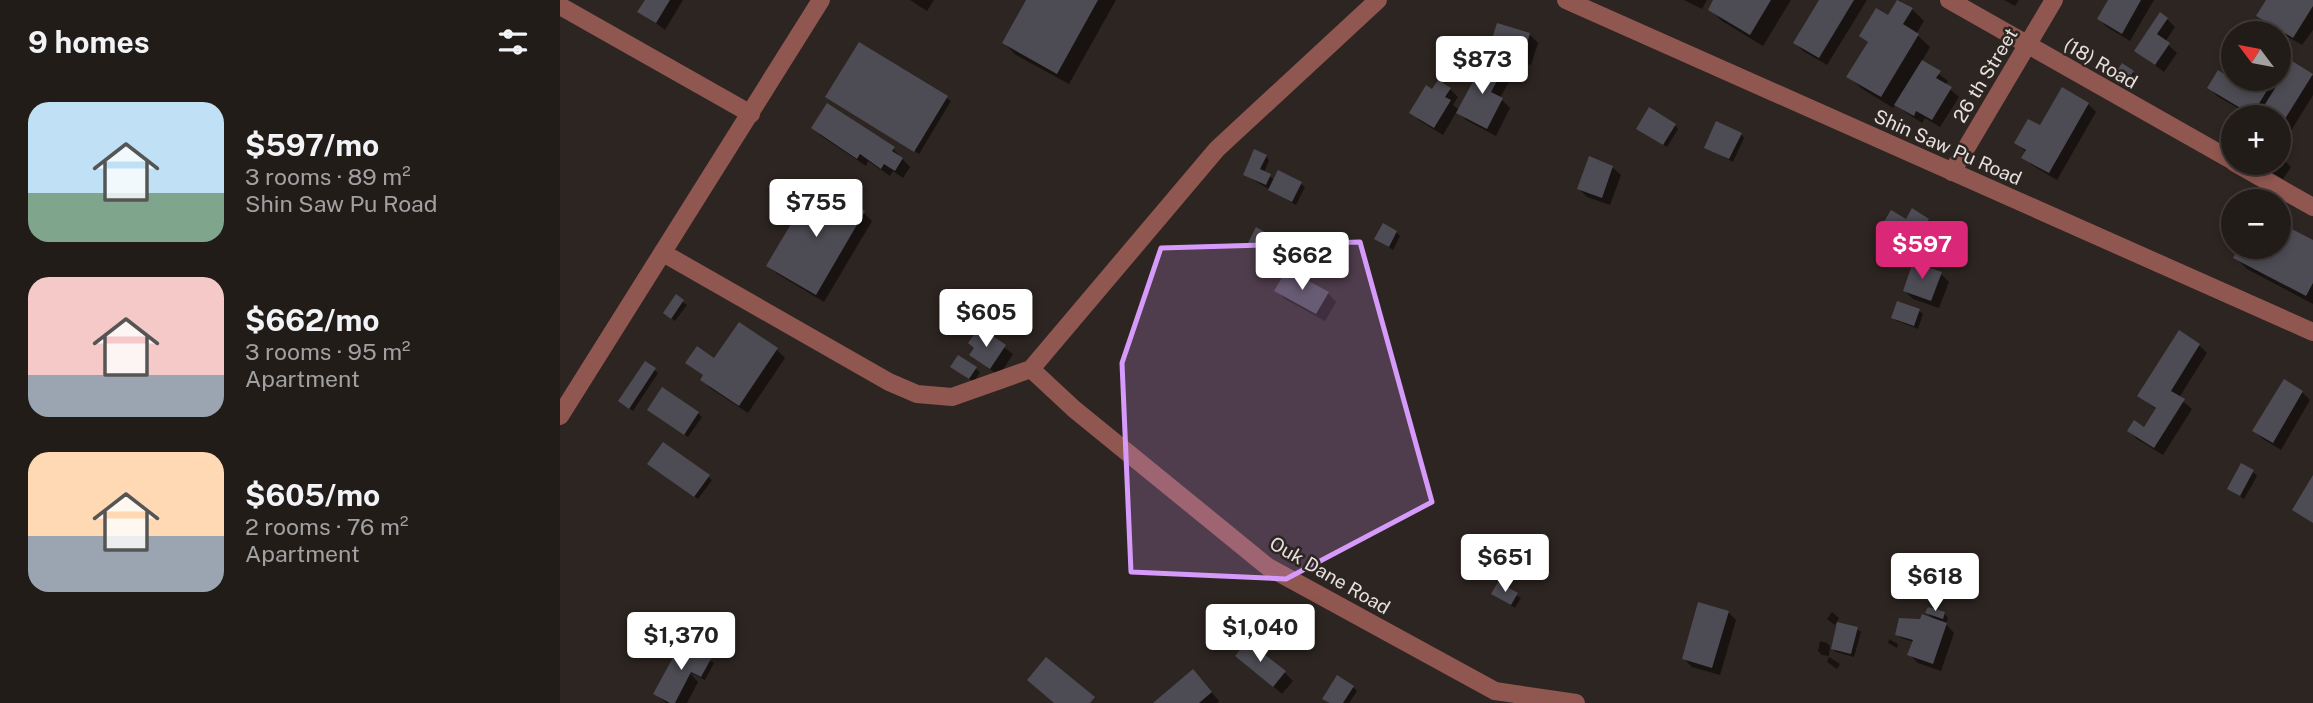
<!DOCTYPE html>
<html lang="en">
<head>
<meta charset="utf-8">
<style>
	:root { --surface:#221c19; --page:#2a2522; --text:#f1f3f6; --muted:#a2a1a2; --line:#3f3a38; --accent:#db2777 }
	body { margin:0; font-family:"Public Sans",sans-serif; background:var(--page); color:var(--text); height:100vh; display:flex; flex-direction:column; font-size:26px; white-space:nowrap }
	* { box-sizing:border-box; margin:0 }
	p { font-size:23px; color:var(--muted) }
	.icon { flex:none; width:38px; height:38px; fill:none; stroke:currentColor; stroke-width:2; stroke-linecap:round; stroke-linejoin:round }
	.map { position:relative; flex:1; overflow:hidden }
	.side { display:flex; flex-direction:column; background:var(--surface); width:560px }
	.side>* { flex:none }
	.needle { width:46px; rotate:302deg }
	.controls { position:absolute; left:1661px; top:21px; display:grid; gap:14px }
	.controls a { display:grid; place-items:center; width:70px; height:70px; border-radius:50%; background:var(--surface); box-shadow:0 4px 10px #0003,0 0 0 2px var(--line); font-size:35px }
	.price { position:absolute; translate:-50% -60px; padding:0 16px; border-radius:7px; background:#fff; color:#222; font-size:23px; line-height:46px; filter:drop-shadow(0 2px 4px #0008) }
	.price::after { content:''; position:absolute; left:50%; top:42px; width:21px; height:16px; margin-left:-10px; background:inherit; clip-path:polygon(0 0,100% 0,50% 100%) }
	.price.current { background:var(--accent); color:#fff }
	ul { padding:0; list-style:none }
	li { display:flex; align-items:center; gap:21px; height:175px; padding:0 28px }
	li span { display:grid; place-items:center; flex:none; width:196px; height:140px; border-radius:21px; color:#555 }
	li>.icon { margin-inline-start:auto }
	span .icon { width:84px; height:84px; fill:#fffc; stroke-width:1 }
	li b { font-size:30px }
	h2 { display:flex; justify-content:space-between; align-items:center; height:84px; padding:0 28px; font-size:30px }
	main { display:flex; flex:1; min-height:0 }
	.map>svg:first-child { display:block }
</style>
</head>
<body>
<main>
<section class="side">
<h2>9 homes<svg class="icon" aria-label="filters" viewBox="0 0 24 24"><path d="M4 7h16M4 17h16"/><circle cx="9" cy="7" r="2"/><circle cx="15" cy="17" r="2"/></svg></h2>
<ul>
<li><span style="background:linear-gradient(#bfe0f5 65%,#7fa58c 0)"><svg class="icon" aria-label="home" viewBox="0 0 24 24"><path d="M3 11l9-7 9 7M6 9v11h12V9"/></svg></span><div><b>$597/mo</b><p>3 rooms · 89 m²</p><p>Shin Saw Pu Road</p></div></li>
<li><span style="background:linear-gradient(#f6c9c9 70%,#9aa5b1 0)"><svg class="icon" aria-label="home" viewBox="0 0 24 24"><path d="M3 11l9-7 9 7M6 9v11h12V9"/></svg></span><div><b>$662/mo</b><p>3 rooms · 95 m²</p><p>Apartment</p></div></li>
<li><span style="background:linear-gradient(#ffd9b3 60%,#9aa5b1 0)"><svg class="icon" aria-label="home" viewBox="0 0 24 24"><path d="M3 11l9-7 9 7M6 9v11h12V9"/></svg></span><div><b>$605/mo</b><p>2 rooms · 76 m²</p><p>Apartment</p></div></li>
</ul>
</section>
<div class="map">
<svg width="1753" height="703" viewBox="0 0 1753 703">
	<rect width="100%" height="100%" fill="#2d2521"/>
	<g fill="#0007">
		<path d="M87,0H123L105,30L80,11Z"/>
		<path d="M350,0H374L367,11Z"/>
		<path d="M468,0H556L509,84L456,55L444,43Z"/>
		<path d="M1124,0H1147L1142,9Z"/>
		<path d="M1156,0H1231L1203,46L1162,21L1150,9Z"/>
		<path d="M1261,0H1307L1267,65L1243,51L1235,43Z"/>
		<path d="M1444,0H1459L1455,6Z"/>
		<path d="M1550,0H1594L1570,41L1547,27L1539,19Z"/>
		<path d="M1708,0H1753V30L1742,45L1706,24L1698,16Z"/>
		<path d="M1339,1L1352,9L1364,21L1356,34L1370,47L1362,61L1388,81L1385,85L1399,97L1380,127L1365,118L1362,123L1345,112L1336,104L1333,108L1301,88L1288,76L1309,43L1301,36L1329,17Z"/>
		<path d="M1607,19L1615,27L1605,42L1617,53L1604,72L1576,51Z"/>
		<path d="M970,35L978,43L971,65L939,56L931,48Z"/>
		<path d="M1718,53L1753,76V95L1726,139L1718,135V117H1693L1657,96L1649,87L1674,79H1718Z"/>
		<path d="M943,70L951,78L940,98L950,108L936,136L906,120L897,111L883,135L860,121L852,113L873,91L890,89L898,97L893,105L899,110Z"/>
		<path d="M1573,72L1576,76L1571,84L1561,78Z"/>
		<path d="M387,98L391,101L359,154L271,100Z"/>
		<path d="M1528,104L1536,112L1497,180L1472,165L1464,157L1466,152L1456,143L1480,128Z"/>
		<path d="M1115,125L1118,129L1107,147L1082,132Z"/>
		<path d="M253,128L333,149L350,167L343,178L333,171L330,176L308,161L306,166L261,136Z"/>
		<path d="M1181,134L1184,138L1173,162L1146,147Z"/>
		<path d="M706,156L709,160L704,173L715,180L741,184L745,187L736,205L685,175Z"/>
		<path d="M1723,159L1731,167L1723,179L1697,163H1718Z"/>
		<path d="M1052,167L1061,175L1050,205L1027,197L1019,189Z"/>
		<path d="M256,184L304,213L312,221L264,302L216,273L208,265Z"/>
		<path d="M1368,220L1376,228L1358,257L1329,238L1321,230Z"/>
		<path d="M1718,224L1753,242V304L1687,269L1675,257L1681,247H1718Z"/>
		<path d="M836,232L840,236L833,250L816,239Z"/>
		<path d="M716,240L719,244L712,256L693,246Z"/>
		<path d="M1381,274L1389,282L1379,308L1353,299L1345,291Z"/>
		<path d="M717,291L768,293L776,302L765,321L725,299Z"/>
		<path d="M116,297L127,305L115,321L109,317Z"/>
		<path d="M1359,311L1363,314L1358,329L1337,321L1333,317Z"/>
		<path d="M425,333L453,354L439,376L412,355Z"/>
		<path d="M1639,345L1647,353L1619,398L1632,409L1603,455L1577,439L1569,431L1585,429L1597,410L1579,396Z"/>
		<path d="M217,350L225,358L188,413L150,388L142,379L144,376L128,363Z"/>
		<path d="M399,357L420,372L414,382L396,370Z"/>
		<path d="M85,363L98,373L73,411L64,405Z"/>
		<path d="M1742,392L1750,400L1721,450L1703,439L1694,431Z"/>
		<path d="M138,413L142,417L128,437L93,414Z"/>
		<path d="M93,467L148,477L152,480L138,499Z"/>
		<path d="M1693,472L1697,476L1684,499L1670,489Z"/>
		<path d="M938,584L961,598L955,608L933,594Z"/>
		<path d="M1168,612L1176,620L1160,675L1132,667L1124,659Z"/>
		<path d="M1272,612L1279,618L1275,625L1267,619Z"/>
		<path d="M1367,613L1384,614L1388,618L1386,624L1394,633L1381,671L1358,663L1349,654L1354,642L1341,638L1337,635L1361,621L1374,620Z"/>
		<path d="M1297,629L1301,632L1294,657L1276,652L1270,646L1269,656L1262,655L1258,651L1260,641L1267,643L1272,648Z"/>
		<path d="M1329,639L1338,644L1337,648L1328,643Z"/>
		<path d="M123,643L154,663L145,680L129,672L138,682L127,703H106L95,693Z"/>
		<path d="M677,656L725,673L733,681L722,694Z"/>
		<path d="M1269,657L1280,664L1277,669L1267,662Z"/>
		<path d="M641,680L659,701L657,703H595Z"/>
		<path d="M793,687L797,691L789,703H770Z"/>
	</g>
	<g fill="#4d4b53">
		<path d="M85,0H110L96,23L77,12Z"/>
		<path d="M466,0H538L497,74L442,43Z"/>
		<path d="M1153,0H1211L1190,35L1148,10Z"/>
		<path d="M1259,0H1294L1259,58L1233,43Z"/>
		<path d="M1337,0L1353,8L1343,24L1359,34L1321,97L1286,77L1308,42L1299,36L1316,8L1328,15Z"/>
		<path d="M1548,0H1581L1562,34L1537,19Z"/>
		<path d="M1706,0H1753V6L1733,38L1696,16Z"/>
		<path d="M1600,12L1608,18L1597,34L1610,43L1595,65L1574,51Z"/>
		<path d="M937,23L970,33L963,58L929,48Z"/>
		<path d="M299,42L388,96L354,152L265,97Z"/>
		<path d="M925,59L944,68L931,92L943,98L927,129L896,113Z"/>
		<path d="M1362,60L1381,71L1376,78L1392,87L1372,120L1356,111L1354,116L1334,105Z"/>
		<path d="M1732,61L1753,74L1718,130V117H1697Z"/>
		<path d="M1562,63L1574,71L1566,82L1555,74Z"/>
		<path d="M1658,70L1672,79H1714L1692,115L1647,88Z"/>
		<path d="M878,80L891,88L885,97L891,100L874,128L849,113L866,85L872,89Z"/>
		<path d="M1502,87L1529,103L1489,173L1461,158L1466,150L1454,143L1468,119L1480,125Z"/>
		<path d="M267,103L335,147L332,151L343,158L335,171L324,164L321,169L300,154L297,159L251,128Z"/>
		<path d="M1089,107L1116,124L1103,145L1076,129Z"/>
		<path d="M1156,121L1182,133L1169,159L1144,148Z"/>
		<path d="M694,149L707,155L700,169L711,174L706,185L683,175Z"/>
		<path d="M1718,154L1724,157L1715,172L1699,163H1718Z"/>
		<path d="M1029,156L1053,166L1042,198L1017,189Z"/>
		<path d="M718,170L742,182L732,202L708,190Z"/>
		<path d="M256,182L305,211L256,295L206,266Z"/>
		<path d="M1352,208L1369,219L1350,250L1319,230L1331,210L1346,219Z"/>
		<path d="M1718,222L1753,240V283L1746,296L1673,258L1679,247H1718Z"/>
		<path d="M823,223L837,231L829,247L814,239Z"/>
		<path d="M696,227L717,239L708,254L688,243Z"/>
		<path d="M1353,262L1382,272L1371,301L1343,291Z"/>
		<path d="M727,269L769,292L756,314L714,291Z"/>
		<path d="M116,294L124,300L111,319L103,313Z"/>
		<path d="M1337,301L1360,309L1354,326L1331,318Z"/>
		<path d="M179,322L218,348L179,406L140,380L143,375L125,363L137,346L154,358Z"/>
		<path d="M424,330L446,345L430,369L409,355L414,348L408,343L416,332L421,335Z"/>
		<path d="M1619,330L1640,344L1611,391L1625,399L1594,448L1567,431L1574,420L1584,427L1596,408L1577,396Z"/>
		<path d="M398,355L417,367L409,379L390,367Z"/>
		<path d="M85,361L96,368L69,409L58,401Z"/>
		<path d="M1724,379L1743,391L1713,443L1692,431Z"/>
		<path d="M102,387L139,412L124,435L87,410Z"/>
		<path d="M103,442L150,475L134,497L87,464Z"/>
		<path d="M1681,463L1694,470L1680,496L1667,489Z"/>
		<path d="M1753,475V523L1732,510Z"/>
		<path d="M938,582L958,593L951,605L931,594Z"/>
		<path d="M1138,602L1169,611L1152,668L1122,659Z"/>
		<path d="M1368,607L1385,612L1383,619L1365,613Z"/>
		<path d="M1362,614L1387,623L1373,664L1347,655L1353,640L1335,635L1339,618L1360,619Z"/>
		<path d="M1277,622L1298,627L1291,654L1271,649Z"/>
		<path d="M122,641L152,657L141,677L131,672L115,703H110L93,694Z"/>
		<path d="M687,641L726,671L713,687L675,656Z"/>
		<path d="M486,657L535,697L530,703H494L467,680Z"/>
		<path d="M633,669L652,692L639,703H593Z"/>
		<path d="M777,675L794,686L783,703H770L762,699Z"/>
	</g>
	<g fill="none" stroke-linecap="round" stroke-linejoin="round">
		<g stroke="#905750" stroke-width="18">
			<path d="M1006,0L1753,332"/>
			<path d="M1389,0L1673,161"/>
			<path d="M0,6L191,114"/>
			<path d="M1675,163L1753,207"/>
			<path d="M1392,172L1494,0"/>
			<path d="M103,253L329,382L357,394L392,397L471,369L657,149L818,0"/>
			<path d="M471,369L514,409L708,567L935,691L1016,703"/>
			<path d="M0,416L261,0"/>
		</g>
	</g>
	<path fill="#d69bfa" fill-opacity="0.2" stroke="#d69bfa" stroke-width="5" stroke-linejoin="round" d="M800,242L872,502L726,579L571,572L562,363L601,248Z"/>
	<g text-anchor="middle" stroke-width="5" stroke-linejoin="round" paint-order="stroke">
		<g font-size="19" fill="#e5e0dd" stroke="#2d2521">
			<text transform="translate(1541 63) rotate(30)" y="7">(18) Road</text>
			<text transform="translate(1425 75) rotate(-59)" y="7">26 th Street</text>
			<text transform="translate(1388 147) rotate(24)" y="7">Shin Saw Pu Road</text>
			<text transform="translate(770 575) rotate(30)" y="7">Ouk Dane Road</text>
		</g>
	</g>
</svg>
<div class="controls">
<a><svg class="needle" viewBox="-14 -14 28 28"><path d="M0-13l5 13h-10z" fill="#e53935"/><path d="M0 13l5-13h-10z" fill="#a2a1a2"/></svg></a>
<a>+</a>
<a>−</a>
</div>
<b class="price" style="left:922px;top:96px">$873</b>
<b class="price" style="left:256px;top:239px">$755</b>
<b class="price current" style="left:1362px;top:281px">$597</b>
<b class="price" style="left:742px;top:292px">$662</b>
<b class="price" style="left:426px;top:349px">$605</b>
<b class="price" style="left:945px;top:594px">$651</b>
<b class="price" style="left:1375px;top:613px">$618</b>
<b class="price" style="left:700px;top:664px">$1,040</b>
<b class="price" style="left:121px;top:672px">$1,370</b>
</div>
</main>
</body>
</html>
